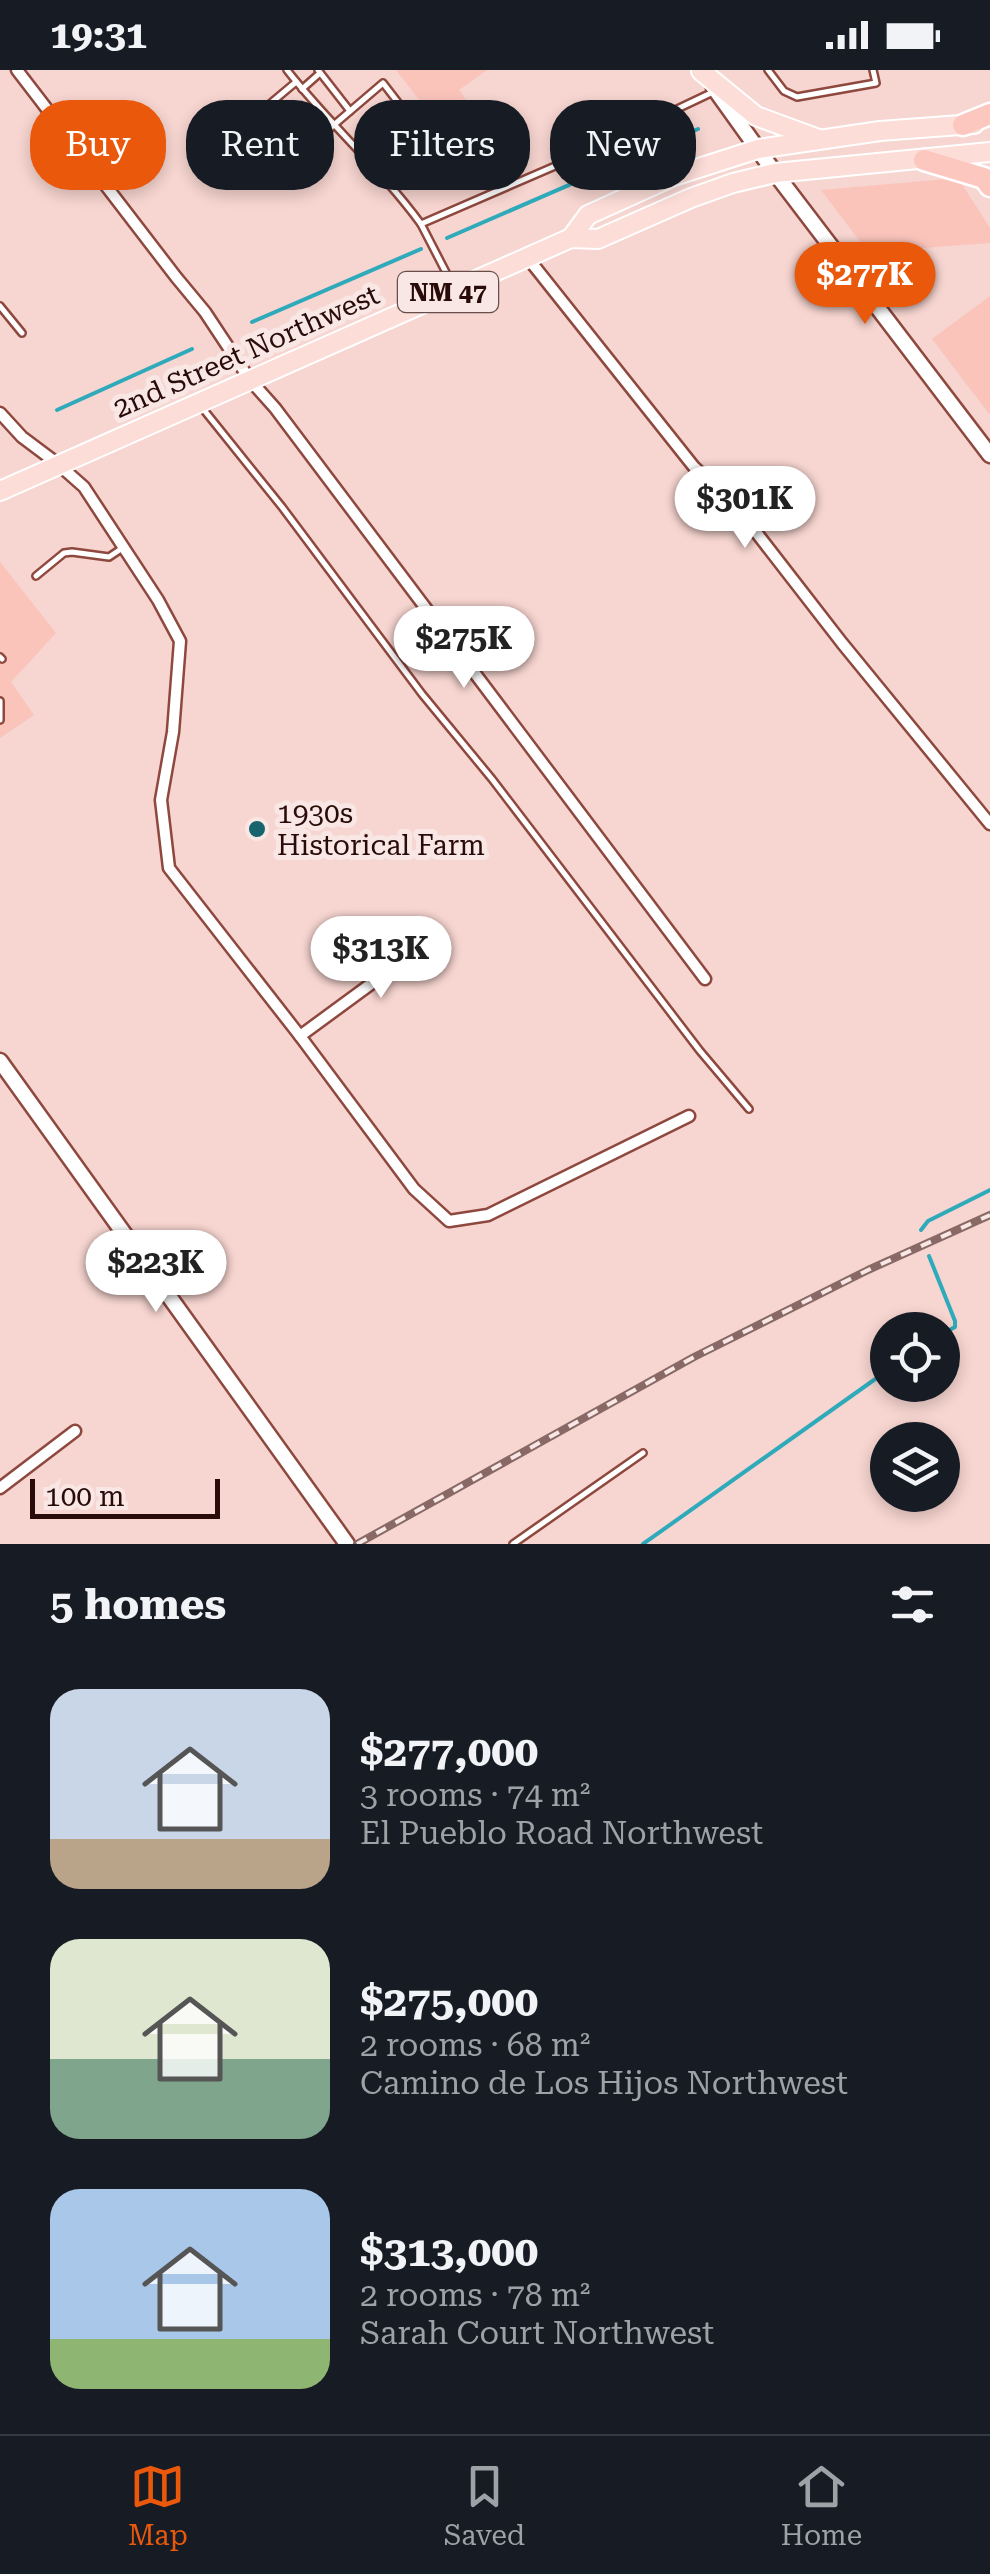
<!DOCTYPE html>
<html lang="en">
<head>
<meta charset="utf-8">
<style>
	:root { --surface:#171b24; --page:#20242c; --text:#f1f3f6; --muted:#9ea1a6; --line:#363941; --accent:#ea580c }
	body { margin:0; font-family:"Roboto Serif",serif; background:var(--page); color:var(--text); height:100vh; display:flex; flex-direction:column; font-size:38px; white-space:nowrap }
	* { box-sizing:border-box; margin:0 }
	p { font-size:32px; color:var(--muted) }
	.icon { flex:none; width:55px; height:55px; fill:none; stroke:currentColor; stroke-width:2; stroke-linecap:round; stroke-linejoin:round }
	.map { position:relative; height:1474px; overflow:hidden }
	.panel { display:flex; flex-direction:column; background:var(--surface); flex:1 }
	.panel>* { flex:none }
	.top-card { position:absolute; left:30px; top:30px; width:930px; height:90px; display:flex; gap:20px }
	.tools { position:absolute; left:870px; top:1242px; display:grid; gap:20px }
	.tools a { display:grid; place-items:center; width:90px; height:90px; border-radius:50%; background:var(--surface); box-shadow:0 5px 15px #0003; font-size:50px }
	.scale { position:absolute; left:30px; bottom:25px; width:190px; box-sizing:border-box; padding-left:10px; border:5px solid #290c09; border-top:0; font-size:28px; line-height:35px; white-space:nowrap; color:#290c09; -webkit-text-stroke:8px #f8e7e4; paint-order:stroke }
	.price { position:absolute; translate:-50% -85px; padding:0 22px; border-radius:35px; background:#fff; color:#222; font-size:32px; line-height:65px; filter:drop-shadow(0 2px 5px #0008) }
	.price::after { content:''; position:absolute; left:50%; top:60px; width:30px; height:22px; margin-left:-15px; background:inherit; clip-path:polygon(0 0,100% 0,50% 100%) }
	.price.on { background:var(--accent); color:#fff }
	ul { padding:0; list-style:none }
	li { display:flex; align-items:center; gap:30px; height:250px; padding:0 50px }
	li span { display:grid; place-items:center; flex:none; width:280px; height:200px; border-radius:30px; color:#555 }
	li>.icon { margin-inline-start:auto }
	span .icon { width:120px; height:120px; fill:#fffc; stroke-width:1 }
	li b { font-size:42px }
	h2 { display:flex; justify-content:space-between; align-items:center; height:120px; padding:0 50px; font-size:42px }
	.tag { padding:0 35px; border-radius:40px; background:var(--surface); box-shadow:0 5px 15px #0003; font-size:35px; line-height:90px }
	.tag.on { background:var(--accent); color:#fff }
	.status { display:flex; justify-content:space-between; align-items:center; height:70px; padding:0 50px; background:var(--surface); direction:ltr }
	.status svg { height:28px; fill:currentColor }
	.dock { display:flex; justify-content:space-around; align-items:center; height:140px; border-top:2px solid var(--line); background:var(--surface); font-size:28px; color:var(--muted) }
	.dock a { display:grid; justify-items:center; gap:5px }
	.dock .on { color:var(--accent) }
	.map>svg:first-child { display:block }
</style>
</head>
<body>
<div class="status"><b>19:31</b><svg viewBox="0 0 49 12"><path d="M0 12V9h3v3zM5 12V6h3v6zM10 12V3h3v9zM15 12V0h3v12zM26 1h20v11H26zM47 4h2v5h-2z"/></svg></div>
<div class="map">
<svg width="990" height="1474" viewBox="0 0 990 1474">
	<rect width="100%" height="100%" fill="#f7d5d0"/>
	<g fill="#fac4bb">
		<path d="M396,0H487L459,20L477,45L448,67Z"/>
		<path d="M958,108L990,158V173L868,182L821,120Z"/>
		<path d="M990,226V345L932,269Z"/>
		<path d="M0,492L56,563L11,612L34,645L0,668Z"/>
	</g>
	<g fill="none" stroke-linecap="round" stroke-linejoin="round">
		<g stroke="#2faabb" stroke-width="4">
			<path d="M447,168L698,59"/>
			<path d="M252,252L421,179"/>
			<path d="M57,340L192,279"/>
			<path d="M921,1160L928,1151L990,1120"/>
			<path d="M929,1186L955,1251V1257L942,1264"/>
			<path d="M643,1474L888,1300"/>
		</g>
		<g stroke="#8e483e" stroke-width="10">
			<g id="service">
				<path d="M287,0C329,54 380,98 421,154"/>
				<path d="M318,0L350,41"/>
				<path d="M768,0L784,21L797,27L876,13L873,0"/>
				<path d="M296,12L265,38L301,83L383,13L427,70L423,79L386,110"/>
				<path d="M302,19L320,3"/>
				<path d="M361,81L407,44"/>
				<path d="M452,214L421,154L576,87L713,22"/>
				<path d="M0,236L22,263"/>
				<path d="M200,335L282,437L422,624L492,709L700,981L749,1039"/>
				<path d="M36,506L64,483L72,482L109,487L121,479"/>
				<path d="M0,587L2,589"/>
				<path d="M0,631V650"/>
				<path d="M513,1474L643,1383"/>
			</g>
		</g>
		<g stroke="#8e483e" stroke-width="15">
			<g id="minor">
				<path d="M17,0L176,207L205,242L250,310L275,338L705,909"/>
				<path d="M527,187L694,397L735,435L842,573L990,754"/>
				<path d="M0,343L22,367L58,394L84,417L158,530L180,571L173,662L161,730L169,798L300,966L414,1119L449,1151L488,1145L689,1046"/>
				<path d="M300,966L439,864"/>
				<path d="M0,1418L75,1361"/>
			</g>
		</g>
		<g stroke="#8e483e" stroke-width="19">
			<g id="tertiary">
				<path d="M714,18L775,103L990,385"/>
				<path d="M0,991L347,1474"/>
			</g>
		</g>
		<g stroke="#fff" stroke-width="22">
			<g id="primary">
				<path d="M701,1L756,46L816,68"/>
				<path d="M571,168L588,145L674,106L758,79L880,61L974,54"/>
				<path d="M0,421L571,168L598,169L691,128L733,113L775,103L990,82"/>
			</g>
		</g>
		<g stroke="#fff" stroke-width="25">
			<g id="motorway">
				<path d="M963,55L990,44"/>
				<path d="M924,90L984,108L990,116"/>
			</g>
		</g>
		<use href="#service" stroke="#fff" stroke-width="5"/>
		<use href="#minor" stroke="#fff" stroke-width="10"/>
		<use href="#tertiary" stroke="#fff" stroke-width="14"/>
		<use href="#primary" stroke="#fdddd8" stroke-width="18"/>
		<use href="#motorway" stroke="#fcc7be" stroke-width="20"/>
		<g stroke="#886965" stroke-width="8">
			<path id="rail" d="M357,1474L694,1287L868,1200L990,1145"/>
		</g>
		<use href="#rail" stroke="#f8e7e4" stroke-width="4" stroke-dasharray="11" stroke-linecap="butt"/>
	</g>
	<circle fill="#17636e" stroke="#f8e7e4" stroke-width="4" cx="257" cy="759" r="10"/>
	<g text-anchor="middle" stroke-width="10" stroke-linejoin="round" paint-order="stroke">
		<rect fill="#f8e7e4" stroke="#674e4b" stroke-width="2.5" x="398" y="202" width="100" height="40" rx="8"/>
		<g font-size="25" font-weight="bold" fill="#290c09">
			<text x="448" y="231">NM 47</text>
		</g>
		<g font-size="28" fill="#290c09" stroke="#f8e7e4">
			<text transform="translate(246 281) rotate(-24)" y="10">2nd Street Northwest</text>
		</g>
		<g font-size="28" fill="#290c09" stroke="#f8e7e4" text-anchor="start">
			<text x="277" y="753">1930s<tspan x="277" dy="32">Historical Farm</tspan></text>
		</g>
	</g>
</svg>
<div class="tools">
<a><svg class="icon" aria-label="locate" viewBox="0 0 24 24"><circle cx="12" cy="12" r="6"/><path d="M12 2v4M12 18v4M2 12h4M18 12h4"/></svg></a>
<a><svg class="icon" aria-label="layers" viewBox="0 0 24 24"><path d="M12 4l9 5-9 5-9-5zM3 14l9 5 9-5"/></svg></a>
</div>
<div class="scale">100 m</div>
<b class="price on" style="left:865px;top:257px">$277K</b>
<b class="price" style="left:745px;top:481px">$301K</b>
<b class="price" style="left:464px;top:621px">$275K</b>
<b class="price" style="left:381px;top:931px">$313K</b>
<b class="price" style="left:156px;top:1245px">$223K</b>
<div class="top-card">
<a class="tag on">Buy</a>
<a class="tag">Rent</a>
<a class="tag">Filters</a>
<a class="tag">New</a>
</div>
</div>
<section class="panel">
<h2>5 homes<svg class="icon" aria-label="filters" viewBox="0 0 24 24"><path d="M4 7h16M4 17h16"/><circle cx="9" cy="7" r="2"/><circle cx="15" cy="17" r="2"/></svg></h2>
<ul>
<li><span style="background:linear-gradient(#c9d6e8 75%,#b9a48a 0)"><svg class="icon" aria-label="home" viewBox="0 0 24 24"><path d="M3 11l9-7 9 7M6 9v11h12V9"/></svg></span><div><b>$277,000</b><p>3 rooms · 74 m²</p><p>El Pueblo Road Northwest</p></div></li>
<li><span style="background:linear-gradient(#dfe7d0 60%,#7fa58c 0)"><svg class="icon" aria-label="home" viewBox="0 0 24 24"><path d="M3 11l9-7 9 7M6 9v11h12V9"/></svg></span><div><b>$275,000</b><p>2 rooms · 68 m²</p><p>Camino de Los Hijos Northwest</p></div></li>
<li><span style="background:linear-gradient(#a9c7e8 75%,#8fb573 0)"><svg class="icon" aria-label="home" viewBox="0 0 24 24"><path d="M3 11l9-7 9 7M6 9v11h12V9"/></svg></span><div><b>$313,000</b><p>2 rooms · 78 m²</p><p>Sarah Court Northwest</p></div></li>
</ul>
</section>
<nav class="dock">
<a class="on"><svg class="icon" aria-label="map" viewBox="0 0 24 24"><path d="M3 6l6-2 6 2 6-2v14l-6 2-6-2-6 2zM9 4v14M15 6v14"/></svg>Map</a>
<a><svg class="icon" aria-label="saved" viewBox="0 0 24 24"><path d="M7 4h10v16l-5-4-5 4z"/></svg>Saved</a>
<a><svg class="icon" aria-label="home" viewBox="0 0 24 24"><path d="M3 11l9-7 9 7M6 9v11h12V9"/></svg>Home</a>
</nav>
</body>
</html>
